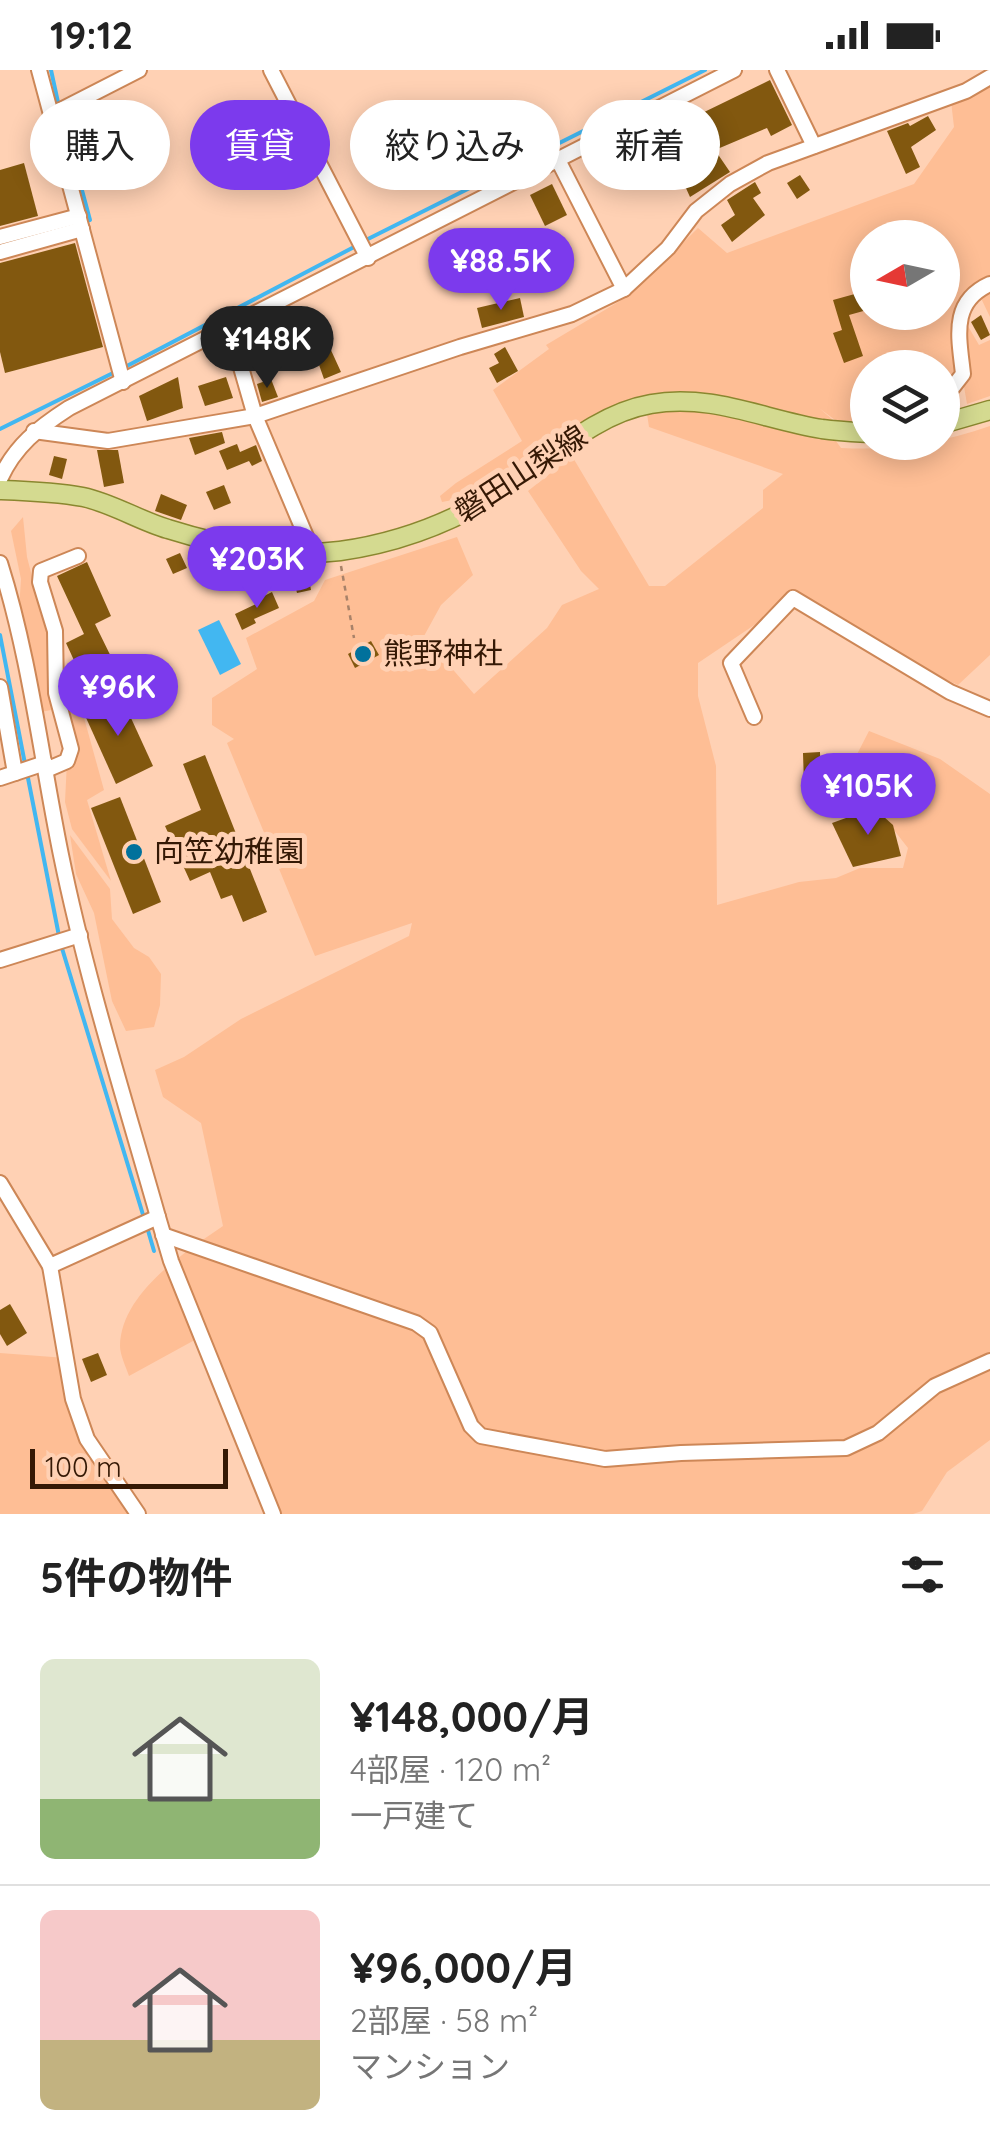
<!DOCTYPE html>
<html lang="ja">
<head>
<meta charset="utf-8">
<style>
	:root { --surface:#fff; --page:#f2f2f2; --text:#222; --muted:#767676; --line:#e0e0e0; --accent:#7c3aed }
	body { margin:0; font-family:Quicksand,"Noto Sans JP",sans-serif; background:var(--page); color:var(--text); height:100vh; display:flex; flex-direction:column; font-size:38px; white-space:nowrap }
	* { box-sizing:border-box; margin:0 }
	p { font-size:32px; color:var(--muted) }
	.icon { flex:none; width:55px; height:55px; fill:none; stroke:currentColor; stroke-width:2; stroke-linecap:round; stroke-linejoin:round }
	.map { position:relative; height:1444px; overflow:hidden }
	.drawer { display:flex; flex-direction:column; background:var(--surface); flex:1 }
	.drawer>* { flex:none }
	.hud { position:absolute; left:30px; top:30px; width:930px; height:90px; display:flex; gap:20px }
	.needle { width:65px; rotate:261deg }
	.buttons { position:absolute; left:850px; top:150px; display:grid; gap:20px }
	.buttons a { display:grid; place-items:center; width:110px; height:110px; border-radius:50%; background:var(--surface); box-shadow:0 5px 25px #0003; font-size:50px }
	.scale { position:absolute; left:30px; bottom:25px; width:198px; box-sizing:border-box; padding-left:10px; border:5px solid #351905; border-top:0; font-size:28px; line-height:35px; white-space:nowrap; color:#351905; -webkit-text-stroke:8px #ffd1b4; paint-order:stroke }
	.price { position:absolute; translate:-50% -85px; padding:0 22px; border-radius:35px; background:var(--accent); color:#fff; font-size:32px; line-height:65px; filter:drop-shadow(0 2px 5px #0008) }
	.price::after { content:''; position:absolute; left:50%; top:60px; width:30px; height:22px; margin-left:-15px; background:inherit; clip-path:polygon(0 0,100% 0,50% 100%) }
	.price.current { background:#222; color:#fff }
	ul { padding:0; list-style:none }
	li { display:flex; align-items:center; gap:30px; height:250px; padding:0 40px }
	li+li { border-top:2px solid var(--line) }
	li span { display:grid; place-items:center; flex:none; width:280px; height:200px; border-radius:15px; color:#555 }
	li>.icon { margin-inline-start:auto }
	span .icon { width:120px; height:120px; fill:#fffc; stroke-width:1 }
	li b { font-size:42px }
	h2 { display:flex; justify-content:space-between; align-items:center; height:120px; padding:0 40px; font-size:42px }
	.pill { padding:0 35px; border-radius:45px; background:var(--surface); box-shadow:0 5px 25px #0003; font-size:35px; line-height:90px }
	.pill.current { background:var(--accent); color:#fff }
	.status { display:flex; justify-content:space-between; align-items:center; height:70px; padding:0 50px; background:var(--surface); direction:ltr }
	.status svg { height:28px; fill:currentColor }
	.map>svg:first-child { display:block }
</style>
</head>
<body>
<div class="status"><b>19:12</b><svg viewBox="0 0 49 12"><path d="M0 12V9h3v3zM5 12V6h3v6zM10 12V3h3v9zM15 12V0h3v12zM26 1h20v11H26zM47 4h2v5h-2z"/></svg></div>
<div class="map">
<svg width="990" height="1444" viewBox="0 0 990 1444">
	<rect width="100%" height="100%" fill="#ffd1b4"/>
	<g fill="#febe95" fill-rule="evenodd">
		<path d="M990,7V247L979,224L965,251L979,275L990,270V326L967,334L962,305L943,314L942,298H868L867,353L851,362L819,338L846,361L828,360L841,378C896,381 940,373 990,356V585L958,615L889,584L793,529L698,593V626L716,696L717,835L799,812L836,808L860,798H903L908,778L872,732L852,694L869,661L940,689L990,724V1370L947,1402L922,1441L913,1444H273L202,1266L129,1306C126,1297 120,1285 120,1276C121,1223 185,1182 223,1156L201,1053L163,1027L155,1000L184,987L241,949L409,866L412,853L315,886L227,673L234,669L212,655V628L257,599L246,568L314,531L325,510L457,467L473,505L441,535L424,566L474,624L547,558L562,535L599,519L581,501L528,421L572,386L649,516H665L763,438V420L783,404L649,357L646,337L606,339L463,428L442,432L440,426L456,413L522,371L493,320L549,279L546,275L630,225L698,158L727,183L914,114L954,57L951,31ZM868,168H942V242H868Z"/>
		<path d="M23,447L27,487L53,588L51,640L41,642L18,555L21,509L11,461Z"/>
		<path d="M71,619L81,637L104,720L87,730L111,811L72,759L65,732L67,691L62,626Z"/>
		<path d="M70,765L110,819L112,849L134,878L149,887L161,904L160,935L154,957L126,961L112,931L94,843L76,804Z"/>
		<path d="M0,1283L66,1288L82,1354L137,1444H0Z"/>
	</g>
	<path fill="#42b7f1" d="M219,550L241,594L220,605L198,560Z"/>
	<g fill="none" stroke-linecap="round" stroke-linejoin="round">
		<g stroke="#42b7f1" stroke-width="4">
			<path d="M51,0L59,37"/>
			<path d="M62,46L90,150L82,152"/>
			<path d="M364,171L705,0"/>
			<path d="M0,174L24,168"/>
			<path d="M125,297L356,176"/>
			<path d="M0,359L117,301"/>
			<path d="M0,565L25,694"/>
			<path d="M27,703L59,866"/>
			<path d="M61,875L144,1148"/>
			<path d="M147,1157L154,1181"/>
		</g>
	</g>
	<g fill="#82580f">
		<path d="M770,10L792,55L771,66L767,58L715,80L730,102L690,127L661,63Z"/>
		<path d="M928,46L936,60L911,77L920,97L906,104L887,61L908,53L910,56Z"/>
		<path d="M24,93L38,146L0,156V100Z"/>
		<path d="M800,105L810,120L797,129L787,113Z"/>
		<path d="M755,112L761,123L753,128L765,145L732,172L721,155L735,145L727,130Z"/>
		<path d="M552,114L567,145L545,156L530,125Z"/>
		<path d="M75,173L103,277L5,303L0,282V193Z"/>
		<path d="M862,222L867,240L849,245L863,286L844,293L833,263L842,260L833,230Z"/>
		<path d="M520,228L524,247L482,258L477,238Z"/>
		<path d="M313,241L341,302L324,309L306,258L300,260L295,248Z"/>
		<path d="M981,245L990,265L981,270L971,252Z"/>
		<path d="M260,260L268,279L250,286L243,267Z"/>
		<path d="M505,277L518,301L497,313L489,298L499,293L494,284Z"/>
		<path d="M178,307L183,338L147,351L139,326Z"/>
		<path d="M226,307L233,328L205,336L198,316Z"/>
		<path d="M271,309L278,327L262,332L257,314Z"/>
		<path d="M222,362L225,373L195,385L189,368Z"/>
		<path d="M237,374L240,382L256,375L262,391L252,396L249,391L227,400L219,381Z"/>
		<path d="M97,380H118L124,413L104,417Z"/>
		<path d="M54,386L67,389L62,409L49,405Z"/>
		<path d="M224,415L231,433L214,440L206,422Z"/>
		<path d="M161,424L187,435L181,450L155,441Z"/>
		<path d="M180,483L187,498L173,504L166,489Z"/>
		<path d="M87,492L111,546L95,554L118,601L79,620L70,603L78,599L66,573L84,564L57,506Z"/>
		<rect x="231" y="497" width="15" height="17"/>
		<path d="M308,503L311,520L297,523L293,506Z"/>
		<path d="M272,522L279,538L254,549L256,553L242,560L235,544L260,532L258,529Z"/>
		<path d="M371,571L379,585L355,598L348,584Z"/>
		<path d="M120,624L153,696L116,714L83,641Z"/>
		<path d="M820,682L821,714H804L803,683Z"/>
		<path d="M205,685L267,842L243,852L232,825L221,829L210,802L190,811L165,756L201,740L183,694Z"/>
		<path d="M120,727L161,832L133,844L91,738Z"/>
		<path d="M874,738L893,755L901,786L853,797L832,753Z"/>
		<path d="M10,1234L27,1263L7,1276L0,1264V1240Z"/>
		<path d="M98,1283L107,1305L91,1312L82,1289Z"/>
	</g>
	<g fill="none" stroke-linecap="round" stroke-linejoin="round">
		<g stroke="#cd8757" stroke-width="18">
			<g id="minor">
				<path d="M39,0L123,312"/>
				<path d="M271,0L368,188"/>
				<path d="M777,0L814,76"/>
				<path d="M51,45L139,0"/>
				<path d="M558,90L624,219"/>
				<path d="M0,167L79,146"/>
				<path d="M0,182L82,159"/>
				<path d="M230,259L255,346L313,483"/>
				<path d="M942,324L949,322L963,304C959,267 950,232 990,214"/>
				<path d="M34,361L108,371L255,346L460,277L572,244L624,219L668,178L696,141L730,114L768,93L966,21L990,7"/>
				<path d="M0,409C15,376 38,358 69,338L734,0"/>
				<path d="M0,493C30,588 41,687 61,785C86,907 124,1027 158,1147L171,1191L273,1444"/>
				<path d="M0,617L15,703"/>
				<path d="M754,647L731,593L793,528L950,622L990,639"/>
				<path d="M46,700L67,691L71,679L56,623L55,561L40,512L41,501L78,486"/>
				<path d="M0,708L45,693"/>
				<path d="M0,890L80,865"/>
				<path d="M0,1113L50,1196L73,1329L87,1369L138,1444"/>
				<path d="M163,1165L416,1253L430,1263L471,1356L481,1366L605,1389L681,1383L846,1378L878,1363L935,1316L990,1291"/>
				<path d="M50,1196L158,1147"/>
			</g>
		</g>
		<g stroke="#8a872f" stroke-width="21">
			<g id="major">
				<path d="M942,354L990,340"/>
				<path d="M0,420C27,421 56,422 83,427C112,433 140,451 168,459C222,476 283,488 340,481C398,473 453,452 502,421C550,390 593,344 651,334C711,323 765,350 822,359C837,361 853,362 868,363"/>
			</g>
		</g>
		<path stroke="#a88269" stroke-width="2.5" stroke-dasharray="5 5" stroke-linecap="butt" d="M341,496L354,568"/>
		<use href="#minor" stroke="#fff" stroke-width="14"/>
		<use href="#major" stroke="#d4da90" stroke-width="18"/>
	</g>
	<g fill="#01719c" stroke="#ffd1b4" stroke-width="4">
		<circle cx="363" cy="584" r="10"/>
		<circle cx="134" cy="782" r="10"/>
	</g>
	<g text-anchor="middle" stroke-width="10" stroke-linejoin="round" paint-order="stroke">
		<g font-size="30" fill="#351905" stroke="#ffd1b4">
			<text transform="translate(521 404) rotate(-33)" y="10">磐田山梨線</text>
		</g>
		<g font-size="30" fill="#351905" stroke="#ffd1b4" text-anchor="start">
			<text x="383" y="594">熊野神社</text>
			<text x="154" y="792">向笠幼稚園</text>
		</g>
	</g>
</svg>
<div class="buttons">
<a><svg class="needle" viewBox="-14 -14 28 28"><path d="M0-13l5 13h-10z" fill="#e53935"/><path d="M0 13l5-13h-10z" fill="#767676"/></svg></a>
<a><svg class="icon" aria-label="layers" viewBox="0 0 24 24"><path d="M12 4l9 5-9 5-9-5zM3 14l9 5 9-5"/></svg></a>
</div>
<div class="scale">100 m</div>
<b class="price" style="left:501px;top:243px">¥88.5K</b>
<b class="price current" style="left:267px;top:321px">¥148K</b>
<b class="price" style="left:257px;top:541px">¥203K</b>
<b class="price" style="left:118px;top:669px">¥96K</b>
<b class="price" style="left:868px;top:768px">¥105K</b>
<div class="hud">
<a class="pill">購入</a>
<a class="pill current">賃貸</a>
<a class="pill">絞り込み</a>
<a class="pill">新着</a>
</div>
</div>
<section class="drawer">
<h2>5件の物件<svg class="icon" aria-label="filters" viewBox="0 0 24 24"><path d="M4 7h16M4 17h16"/><circle cx="9" cy="7" r="2"/><circle cx="15" cy="17" r="2"/></svg></h2>
<ul>
<li><span style="background:linear-gradient(#dfe7d0 70%,#8fb573 0)"><svg class="icon" aria-label="home" viewBox="0 0 24 24"><path d="M3 11l9-7 9 7M6 9v11h12V9"/></svg></span><div><b>¥148,000/月</b><p>4部屋 · 120 m²</p><p>一戸建て</p></div></li>
<li><span style="background:linear-gradient(#f6c9c9 65%,#c2b280 0)"><svg class="icon" aria-label="home" viewBox="0 0 24 24"><path d="M3 11l9-7 9 7M6 9v11h12V9"/></svg></span><div><b>¥96,000/月</b><p>2部屋 · 58 m²</p><p>マンション</p></div></li>
</ul>
</section>
</body>
</html>
